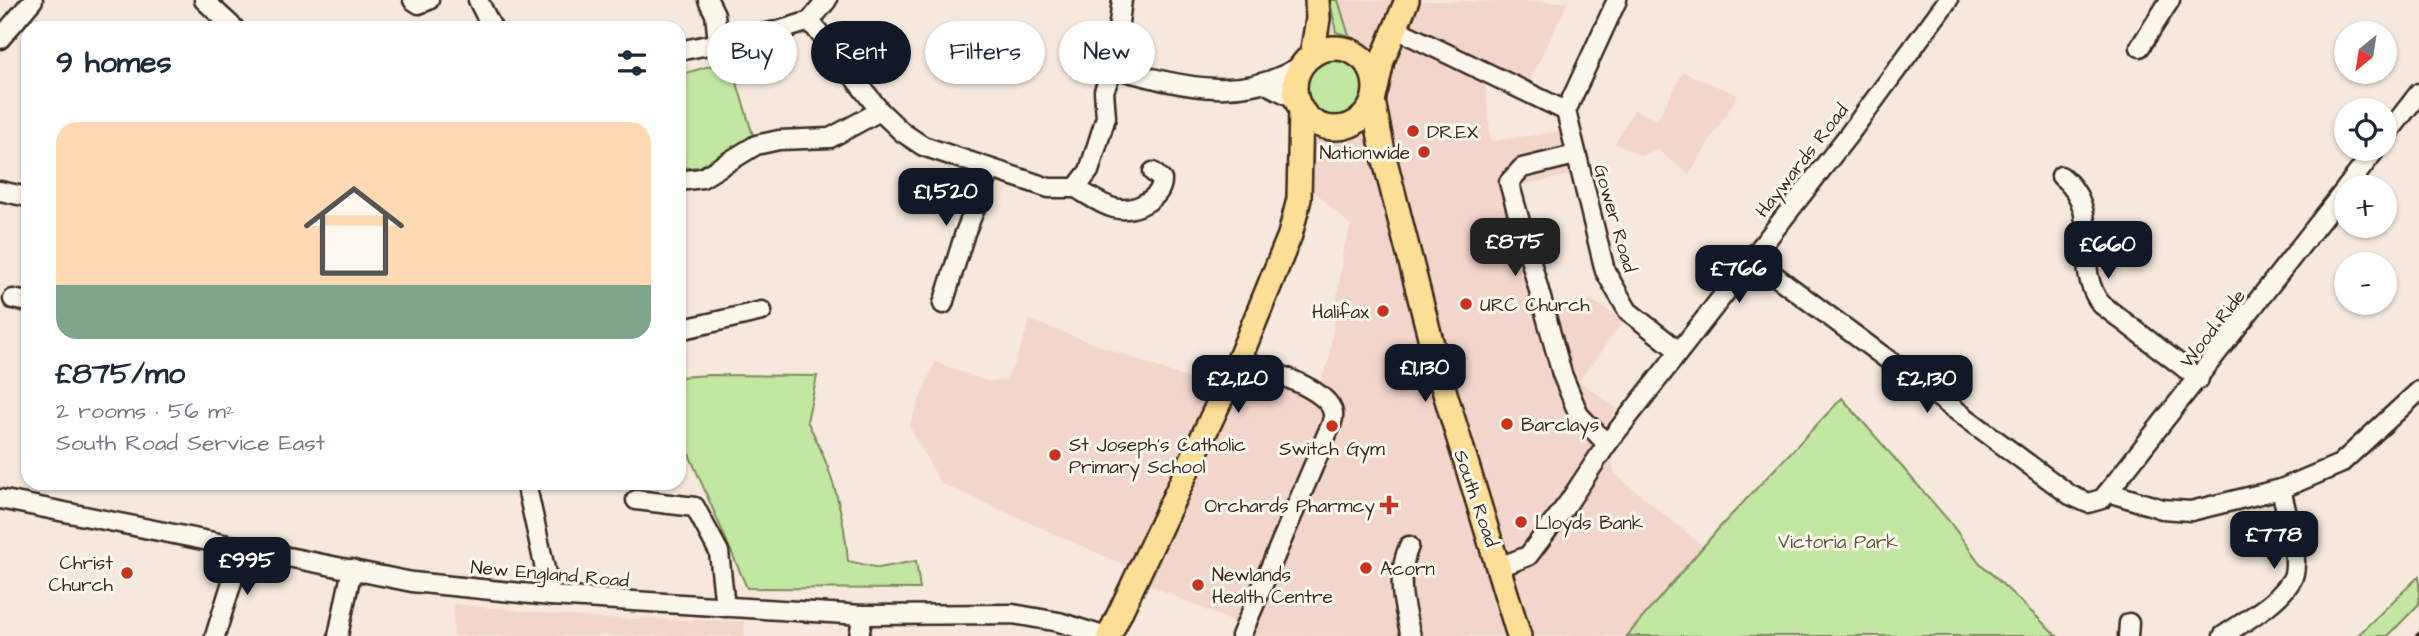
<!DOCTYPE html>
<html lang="en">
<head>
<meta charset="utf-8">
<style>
	:root { --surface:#fff; --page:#f6f6f7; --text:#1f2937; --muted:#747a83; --line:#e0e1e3; --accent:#111827 }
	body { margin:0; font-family:"Architects Daughter",sans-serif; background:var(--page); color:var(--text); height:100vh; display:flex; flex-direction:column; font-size:26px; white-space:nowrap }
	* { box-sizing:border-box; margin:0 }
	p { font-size:23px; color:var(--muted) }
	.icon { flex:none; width:38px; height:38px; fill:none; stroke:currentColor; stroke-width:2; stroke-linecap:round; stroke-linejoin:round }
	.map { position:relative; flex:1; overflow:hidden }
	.drawer { position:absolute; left:21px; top:21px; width:665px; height:469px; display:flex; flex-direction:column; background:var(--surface); border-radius:21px; box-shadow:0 2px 5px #0004 }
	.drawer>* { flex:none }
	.guide { position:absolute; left:707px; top:21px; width:665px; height:63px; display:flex; gap:14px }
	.needle { width:46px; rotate:210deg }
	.fabs { position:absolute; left:2334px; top:21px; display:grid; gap:14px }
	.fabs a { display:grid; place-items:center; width:63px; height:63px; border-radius:50%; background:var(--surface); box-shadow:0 2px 5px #0004; font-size:35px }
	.price { position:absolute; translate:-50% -60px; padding:0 16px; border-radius:14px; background:var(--accent); color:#fff; font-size:23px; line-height:46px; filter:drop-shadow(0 2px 4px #0008) }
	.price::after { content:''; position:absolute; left:50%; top:42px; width:21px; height:16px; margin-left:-10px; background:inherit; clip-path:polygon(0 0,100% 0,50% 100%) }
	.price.selected { background:#222; color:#fff }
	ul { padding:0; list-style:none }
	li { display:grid; align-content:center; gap:14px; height:371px; padding:0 35px }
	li+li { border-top:2px solid var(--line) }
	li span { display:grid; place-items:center; height:217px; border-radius:21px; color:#555 }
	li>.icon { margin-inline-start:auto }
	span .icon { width:126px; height:126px; fill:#fffc; stroke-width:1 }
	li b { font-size:30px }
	h2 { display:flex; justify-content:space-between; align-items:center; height:84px; padding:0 35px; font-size:30px }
	.tag { padding:0 24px; border-radius:32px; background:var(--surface); box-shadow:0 2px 5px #0004; font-size:24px; line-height:63px }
	.tag.selected { background:var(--accent); color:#fff }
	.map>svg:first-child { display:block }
</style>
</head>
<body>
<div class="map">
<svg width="2419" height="636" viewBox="0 0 2419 636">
	<rect width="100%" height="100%" fill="#f7e8dd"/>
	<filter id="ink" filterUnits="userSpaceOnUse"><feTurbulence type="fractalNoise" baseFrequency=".0143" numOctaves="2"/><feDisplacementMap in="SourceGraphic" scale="14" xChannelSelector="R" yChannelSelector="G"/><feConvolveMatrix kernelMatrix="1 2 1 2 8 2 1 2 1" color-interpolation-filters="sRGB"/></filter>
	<g filter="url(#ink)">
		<g fill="#f2d6cb">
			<path d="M1317,0L1568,2L1525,91L1484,71L1491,141L1563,131L1574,175L1511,187L1544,310L1591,300L1624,320L1579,381L1618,409L1597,434L1607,444L1615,474L1704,547L1627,636H1241L1244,627L1136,579L1239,360L1316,392L1329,360L1343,250L1351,226L1298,176L1295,86Z"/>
			<path d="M1683,72L1738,95L1689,175L1658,150L1641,156L1615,143L1634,110L1657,120Z"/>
			<path d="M1030,320L1216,389L1131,568L940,483L909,426L935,362L987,381L1005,380L1015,363Z"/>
			<path d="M453,604L591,618L744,621L745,636H454Z"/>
		</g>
		<g fill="#c1e7a1" stroke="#7e8860" stroke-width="2">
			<path d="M1330,0H1338L1349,36L1336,32Z"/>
			<circle cx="1334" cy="87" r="29"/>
			<path d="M730,60L756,145L714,171L701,167L679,168V75Z"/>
			<path d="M710,375L817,376L807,421C830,464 844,512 848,561L879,568L916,561L920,589L747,588L679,431V377Z"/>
			<path d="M1842,398L1949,521L1979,562L2057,636H1627L1719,528Z"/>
			<path d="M2419,576V604L2388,636H2357Z"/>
		</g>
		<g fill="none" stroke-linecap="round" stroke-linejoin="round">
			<g stroke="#3b2a1e" stroke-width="23">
				<g id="minor">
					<path d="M204,0L234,28"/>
					<path d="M413,0L419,4L429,0"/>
					<path d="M478,0L492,28"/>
					<path d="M708,0L715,14L718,42"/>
					<path d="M1617,0L1566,111L1605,271L1628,311L1679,351"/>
					<path d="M810,21L880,111L902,132L923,146L1049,188H1076"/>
					<path d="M1394,28L1566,111"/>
					<path d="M0,39L33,0"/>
					<path d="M2140,47L2170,0"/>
					<path d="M679,51L781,30L810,21L827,0"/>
					<path d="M1113,68C1179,85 1242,105 1303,64"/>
					<path d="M1266,84L1296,99"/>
					<path d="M2385,137L2419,93"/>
					<path d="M1575,155L1522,168L1509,182L1562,374L1579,415L1607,444"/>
					<path d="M2061,176C2106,212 2070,264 2101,304L2199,379"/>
					<path d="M679,181L702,178L756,145L779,140L830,138L880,111"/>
					<path d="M2347,187L2376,149"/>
					<path d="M1076,188L1089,171L1106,117L1104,91L1113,68L1122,0"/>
					<path d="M1076,188C1101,203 1119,219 1147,202C1156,196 1162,190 1162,180L1153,172"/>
					<path d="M0,191L28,197"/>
					<path d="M1751,258L2070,495L2088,503L2102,499L2108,492L2347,187"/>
					<path d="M13,299L28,302"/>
					<path d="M943,304L965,233L991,169"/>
					<path d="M679,330L762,311"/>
					<path d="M1239,360C1262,369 1328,387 1333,413C1334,420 1330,428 1327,434L1241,636"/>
					<path d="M526,483L551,596"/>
					<path d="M2108,492L2162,509L2191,511L2281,489L2340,464L2419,391"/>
					<path d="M0,499L412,582L551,596L863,615L1013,614L1059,622L1103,636"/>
					<path d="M636,500L695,507L719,552L725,607"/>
					<path d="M1409,546C1396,577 1403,605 1411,636"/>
					<path d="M1499,567L1528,556L1568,503L1607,444L1850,133L1948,0"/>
					<path d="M215,636L243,547"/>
					<path d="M338,636L352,569"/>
					<path d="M859,636L863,615"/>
					<path d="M2128,636L2129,623"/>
					<path d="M2223,636C2244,621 2277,604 2291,581C2303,563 2285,510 2281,489"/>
				</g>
			</g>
			<g stroke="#3b2a1e" stroke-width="28">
				<g id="major">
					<circle cx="1335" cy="88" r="40"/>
					<path d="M1312,55L1318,19L1317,0"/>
					<path d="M1376,89L1382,61L1407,0"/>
					<path d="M1373,101L1384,157L1441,380L1519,636"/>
					<path d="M1109,636L1239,360L1290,235L1299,199L1301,110"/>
				</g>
			</g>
			<use href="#minor" stroke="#fbf7ec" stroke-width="18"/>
			<use href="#major" stroke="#fdde96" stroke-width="23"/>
			<path stroke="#3b2a1e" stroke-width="4.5" d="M2417,636L2419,634"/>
		</g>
	</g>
	<g fill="#c8321e" stroke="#fbf7ec" stroke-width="2.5">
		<circle cx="1413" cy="131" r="7"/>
		<circle cx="1424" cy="152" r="7"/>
		<circle cx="1466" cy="304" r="7"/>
		<circle cx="1383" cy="311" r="7"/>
		<circle cx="1507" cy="424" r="7"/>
		<circle cx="1332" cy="426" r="7"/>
		<circle cx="1055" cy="455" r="7"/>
		<path d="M1385.5 494.5h7v7h7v7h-7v7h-7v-7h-7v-7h7z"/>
		<circle cx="1521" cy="522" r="7"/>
		<circle cx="1366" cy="568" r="7"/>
		<circle cx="127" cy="573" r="7"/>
		<circle cx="1198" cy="585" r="7"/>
	</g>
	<g text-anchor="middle" stroke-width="6" stroke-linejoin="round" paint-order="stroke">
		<g font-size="19" fill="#3b2a1e" stroke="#fbf7ec" text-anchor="start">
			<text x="1427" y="138">DR.EX</text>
			<text x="1410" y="159" text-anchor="end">Nationwide</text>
			<text x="1480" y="311">URC Church</text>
			<text x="1369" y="318" text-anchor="end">Halifax</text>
			<text x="1521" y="431">Barclays</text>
			<text x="1069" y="451">St Joseph's Catholic<tspan x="1069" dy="22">Primary School</tspan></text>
			<text x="1332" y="455" text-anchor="middle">Switch Gym</text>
			<text x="1375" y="512" text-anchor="end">Orchards Pharmcy</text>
			<text x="1535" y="529">Lloyds Bank</text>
			<text x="113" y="569" text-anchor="end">Christ<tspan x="113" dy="22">Church</tspan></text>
			<text x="1380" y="575">Acorn</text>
			<text x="1212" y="581">Newlands<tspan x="1212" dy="22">Health Centre</tspan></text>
		</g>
		<g font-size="19" fill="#3b2a1e" stroke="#fbf7ec">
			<text transform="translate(1801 160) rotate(-52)" y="7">Haywards Road</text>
			<text transform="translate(1616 218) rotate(74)" y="7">Gower Road</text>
			<text transform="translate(2212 328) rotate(-52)" y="7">Wood Ride</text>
			<text transform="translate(1477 498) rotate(71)" y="7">South Road</text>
			<text transform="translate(550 573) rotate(5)" y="7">New England Road</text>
		</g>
		<g font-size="19" fill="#5c593f" stroke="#fbf7ec">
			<text x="1838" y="548">Victoria Park</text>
		</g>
	</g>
</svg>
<div class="fabs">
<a><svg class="needle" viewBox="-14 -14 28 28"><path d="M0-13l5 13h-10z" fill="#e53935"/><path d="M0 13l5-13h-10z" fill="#747a83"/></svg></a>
<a><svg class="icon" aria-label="locate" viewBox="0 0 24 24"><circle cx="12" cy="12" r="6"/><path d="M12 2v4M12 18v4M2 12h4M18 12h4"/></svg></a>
<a>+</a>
<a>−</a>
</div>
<b class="price" style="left:946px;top:228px">£1,520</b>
<b class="price selected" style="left:1515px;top:278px">£875</b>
<b class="price" style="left:2108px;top:281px">£660</b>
<b class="price" style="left:1739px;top:305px">£766</b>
<b class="price" style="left:1425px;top:404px">£1,130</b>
<b class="price" style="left:1238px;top:415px">£2,120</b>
<b class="price" style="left:1927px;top:415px">£2,130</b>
<b class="price" style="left:2274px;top:571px">£778</b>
<b class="price" style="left:247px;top:597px">£995</b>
<div class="guide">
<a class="tag">Buy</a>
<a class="tag selected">Rent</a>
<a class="tag">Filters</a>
<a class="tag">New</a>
</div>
<section class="drawer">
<h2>9 homes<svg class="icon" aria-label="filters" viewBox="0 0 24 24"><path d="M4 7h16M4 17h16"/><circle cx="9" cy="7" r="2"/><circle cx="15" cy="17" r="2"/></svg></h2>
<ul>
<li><span style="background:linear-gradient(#ffd9b3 75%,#7fa58c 0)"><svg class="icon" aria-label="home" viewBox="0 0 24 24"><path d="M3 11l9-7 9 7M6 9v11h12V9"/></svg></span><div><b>£875/mo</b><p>2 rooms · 56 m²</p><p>South Road Service East</p></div></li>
</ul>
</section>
</div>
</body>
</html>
